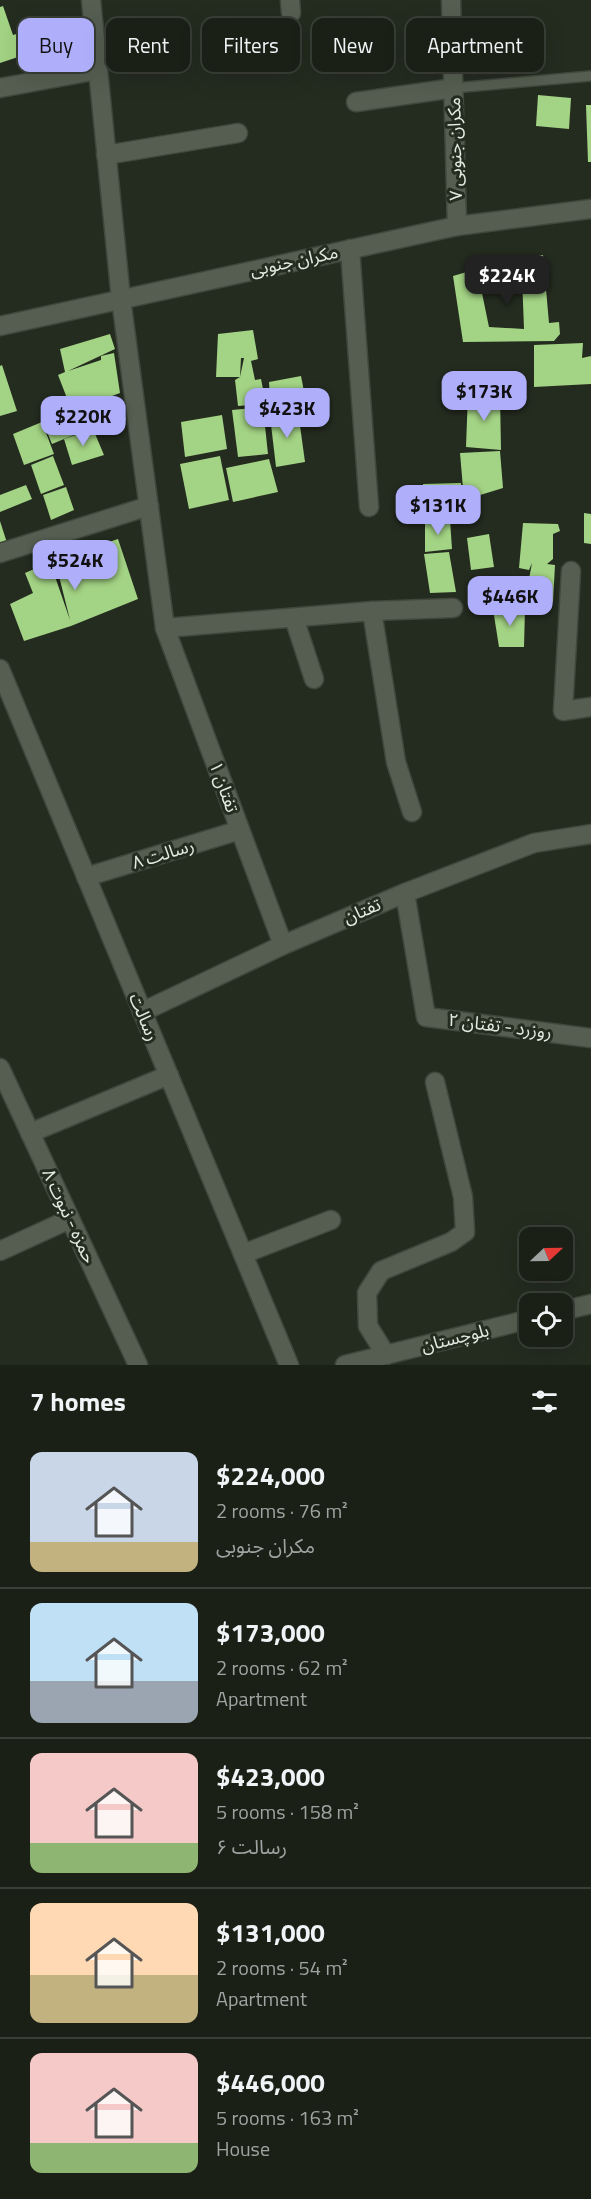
<!DOCTYPE html>
<html lang="en">
<head>
<meta charset="utf-8">
<style>
	:root { --surface:#1b2017; --page:#242820; --text:#f1f3f6; --muted:#a0a3a1; --line:#393e36; --accent:#afaefa }
	body { margin:0; font-family:"Titillium Web","Noto Sans Arabic",sans-serif; background:var(--page); color:var(--text); height:100vh; display:flex; flex-direction:column; font-size:22px; white-space:nowrap }
	* { box-sizing:border-box; margin:0 }
	p { font-size:20px; color:var(--muted) }
	.icon { flex:none; width:33px; height:33px; fill:none; stroke:currentColor; stroke-width:2; stroke-linecap:round; stroke-linejoin:round }
	.map { position:relative; height:1365px; overflow:hidden }
	.drawer { display:flex; flex-direction:column; background:var(--surface); flex:1 }
	.drawer>* { flex:none }
	.top-card { position:absolute; left:18px; top:18px; width:555px; height:54px; display:flex; gap:12px }
	.needle { width:39px; rotate:68deg }
	.tools { position:absolute; left:519px; top:1227px; display:grid; gap:12px }
	.tools a { display:grid; place-items:center; width:54px; height:54px; border-radius:12px; background:var(--surface); box-shadow:0 6px 24px #0002,0 0 0 2px var(--line); font-size:30px }
	.price { position:absolute; translate:-50% -51px; padding:0 14px; border-radius:12px; background:var(--accent); color:#111; font-size:20px; line-height:39px; filter:drop-shadow(0 2px 3px #0008) }
	.price::after { content:''; position:absolute; left:50%; top:36px; width:18px; height:14px; margin-left:-9px; background:inherit; clip-path:polygon(0 0,100% 0,50% 100%) }
	.price.active { background:#222; color:#fff }
	ul { padding:0; list-style:none }
	li { display:flex; align-items:center; gap:18px; height:150px; padding:0 30px }
	li+li { border-top:2px solid var(--line) }
	li span { display:grid; place-items:center; flex:none; width:168px; height:120px; border-radius:12px; color:#555 }
	li>.icon { margin-inline-start:auto }
	span .icon { width:72px; height:72px; fill:#fffc; stroke-width:1 }
	li b { font-size:26px }
	h2 { display:flex; justify-content:space-between; align-items:center; height:72px; padding:0 30px; font-size:26px }
	.tag { padding:0 21px; border-radius:12px; background:var(--surface); box-shadow:0 6px 24px #0002,0 0 0 2px var(--line); font-size:21px; line-height:54px }
	.tag.active { background:var(--accent); color:#111 }
	.map>svg:first-child { display:block }
</style>
</head>
<body>
<div class="map">
<svg width="591" height="1365" viewBox="0 0 591 1365">
	<rect width="100%" height="100%" fill="#242b1f"/>
	<g fill="#a3d384">
		<path d="M3,6L13,35L56,22L67,54L43,59V57L22,59L21,56L0,63V7Z"/>
		<path d="M538,95L571,98L569,129L536,126Z"/>
		<path d="M586,105H591V162H588Z"/>
		<path d="M543,255L549,323L559,322L560,334L554,341L463,342L453,276L477,269L489,327L524,329L522,276H513L512,259Z"/>
		<path d="M253,330L258,359L251,361L255,380L261,379L266,404L238,406L235,380L240,377L244,358H241L240,377H216L218,334Z"/>
		<path d="M110,334L115,349L68,371L101,360V356L114,353L120,393L72,411L81,432L52,444L43,422L72,411L58,375L65,372L60,349Z"/>
		<path d="M583,343L582,358L591,356V384L534,387V345Z"/>
		<path d="M2,365L17,411L0,416V366Z"/>
		<path d="M301,376L307,407L271,413L269,382Z"/>
		<path d="M468,393L500,396L501,450L466,447Z"/>
		<path d="M122,406L126,420L110,424L106,413Z"/>
		<path d="M263,407L268,454L238,457L232,410Z"/>
		<path d="M298,411L305,462L276,467L270,416Z"/>
		<path d="M222,415L227,449L185,457L181,422Z"/>
		<path d="M42,422L54,454L24,465L13,434Z"/>
		<path d="M93,429L104,455L72,465L64,439Z"/>
		<path d="M500,451L503,488L464,500L460,453Z"/>
		<path d="M53,456L64,485L41,494L31,465Z"/>
		<path d="M220,456L229,500L189,509L180,464Z"/>
		<path d="M269,459L278,492L233,502L226,468Z"/>
		<path d="M461,483V518H425L423,484Z"/>
		<path d="M26,485L32,499L0,512V495Z"/>
		<path d="M66,487L74,510L51,520L43,495Z"/>
		<path d="M584,513L591,514V544L584,543Z"/>
		<path d="M450,520L452,549L425,552V521Z"/>
		<path d="M0,521L9,549L0,551Z"/>
		<path d="M523,523L558,524L560,531L553,534V559L547,564L555,565L553,602L525,601L532,563L529,570L519,568Z"/>
		<path d="M489,534L494,567L471,570L467,538Z"/>
		<path d="M118,539L138,599L71,626L24,641L10,604L33,593L25,573L50,562L70,620L55,560Z"/>
		<path d="M449,552L456,592L430,593L424,554Z"/>
		<path d="M493,609H525L524,647H499Z"/>
	</g>
	<g fill="none" stroke-linecap="round" stroke-linejoin="round">
		<g stroke="#41473d" stroke-width="12">
			<path id="service" d="M454,88L591,76"/>
		</g>
		<g stroke="#41473d" stroke-width="21">
			<g id="minor">
				<path d="M91,0L121,299L165,628L372,611L396,762L412,812"/>
				<path d="M290,0L291,13"/>
				<path d="M451,0L457,226"/>
				<path d="M0,88L98,70"/>
				<path d="M356,102L454,88"/>
				<path d="M106,155L238,133"/>
				<path d="M350,249L369,507"/>
				<path d="M0,326L457,226L591,209"/>
				<path d="M0,553L149,506"/>
				<path d="M571,571L563,711L591,707"/>
				<path d="M372,611L453,608"/>
				<path d="M294,618L314,679"/>
				<path d="M165,628L283,945"/>
				<path d="M86,877L240,830"/>
				<path d="M405,893L426,1017L591,1038"/>
				<path d="M0,1068L138,1365"/>
				<path d="M30,1133L169,1075"/>
				<path d="M0,1251L70,1219"/>
				<path d="M243,1254L331,1220"/>
				<path d="M386,1355L368,1326L367,1293L381,1271L451,1242L465,1232L463,1197L435,1082"/>
			</g>
		</g>
		<g stroke="#41473d" stroke-width="21">
			<g id="tertiary">
				<path d="M0,669L289,1365"/>
				<path d="M142,1012L283,945L405,893L534,843L591,834"/>
				<path d="M562,1311L591,1304"/>
				<path d="M345,1365L530,1319"/>
			</g>
		</g>
		<use href="#service" stroke="#565e51" stroke-width="9"/>
		<use href="#minor" stroke="#565e51" stroke-width="18"/>
		<use href="#tertiary" stroke="#565e51" stroke-width="18"/>
	</g>
	<g text-anchor="middle" stroke-width="6" stroke-linejoin="round" paint-order="stroke">
		<g font-size="18" fill="#e4e9e1" stroke="#242b1f">
			<text transform="translate(455 149) rotate(-91)" y="6">مکران جنوبی ۷</text>
			<text transform="translate(294 261) rotate(-12)" y="6">مکران جنوبی</text>
			<text transform="translate(224 787) rotate(70)" y="6">تفتان ۱</text>
			<text transform="translate(163 854) rotate(-17)" y="6">رسالت ۸</text>
			<text transform="translate(362 911) rotate(-23)" y="6">تفتان</text>
			<text transform="translate(144 1017) rotate(67)" y="6">رسالت</text>
			<text transform="translate(500 1026) rotate(7)" y="6">روزرد - تفتان ۲</text>
			<text transform="translate(69 1216) rotate(65)" y="6">حمزه - نبوت ۸</text>
			<text transform="translate(455 1338) rotate(-14)" y="6">بلوچستان</text>
		</g>
	</g>
</svg>
<div class="tools">
<a><svg class="needle" viewBox="-14 -14 28 28"><path d="M0-13l5 13h-10z" fill="#e53935"/><path d="M0 13l5-13h-10z" fill="#a0a3a1"/></svg></a>
<a><svg class="icon" aria-label="locate" viewBox="0 0 24 24"><circle cx="12" cy="12" r="6"/><path d="M12 2v4M12 18v4M2 12h4M18 12h4"/></svg></a>
</div>
<b class="price active" style="left:507px;top:306px">$224K</b>
<b class="price" style="left:484px;top:422px">$173K</b>
<b class="price" style="left:287px;top:439px">$423K</b>
<b class="price" style="left:83px;top:447px">$220K</b>
<b class="price" style="left:438px;top:536px">$131K</b>
<b class="price" style="left:75px;top:591px">$524K</b>
<b class="price" style="left:510px;top:627px">$446K</b>
<div class="top-card">
<a class="tag active">Buy</a>
<a class="tag">Rent</a>
<a class="tag">Filters</a>
<a class="tag">New</a>
<a class="tag">Apartment</a>
</div>
</div>
<section class="drawer">
<h2>7 homes<svg class="icon" aria-label="filters" viewBox="0 0 24 24"><path d="M4 7h16M4 17h16"/><circle cx="9" cy="7" r="2"/><circle cx="15" cy="17" r="2"/></svg></h2>
<ul>
<li><span style="background:linear-gradient(#c9d6e8 75%,#c2b280 0)"><svg class="icon" aria-label="home" viewBox="0 0 24 24"><path d="M3 11l9-7 9 7M6 9v11h12V9"/></svg></span><div><b>$224,000</b><p>2 rooms · 76 m²</p><p>مکران جنوبی</p></div></li>
<li><span style="background:linear-gradient(#bfe0f5 65%,#9aa5b1 0)"><svg class="icon" aria-label="home" viewBox="0 0 24 24"><path d="M3 11l9-7 9 7M6 9v11h12V9"/></svg></span><div><b>$173,000</b><p>2 rooms · 62 m²</p><p>Apartment</p></div></li>
<li><span style="background:linear-gradient(#f6c9c9 75%,#8fb573 0)"><svg class="icon" aria-label="home" viewBox="0 0 24 24"><path d="M3 11l9-7 9 7M6 9v11h12V9"/></svg></span><div><b>$423,000</b><p>5 rooms · 158 m²</p><p>رسالت ۶</p></div></li>
<li><span style="background:linear-gradient(#ffd9b3 60%,#c2b280 0)"><svg class="icon" aria-label="home" viewBox="0 0 24 24"><path d="M3 11l9-7 9 7M6 9v11h12V9"/></svg></span><div><b>$131,000</b><p>2 rooms · 54 m²</p><p>Apartment</p></div></li>
<li><span style="background:linear-gradient(#f6c9c9 75%,#8fb573 0)"><svg class="icon" aria-label="home" viewBox="0 0 24 24"><path d="M3 11l9-7 9 7M6 9v11h12V9"/></svg></span><div><b>$446,000</b><p>5 rooms · 163 m²</p><p>House</p></div></li>
</ul>
</section>
</body>
</html>
